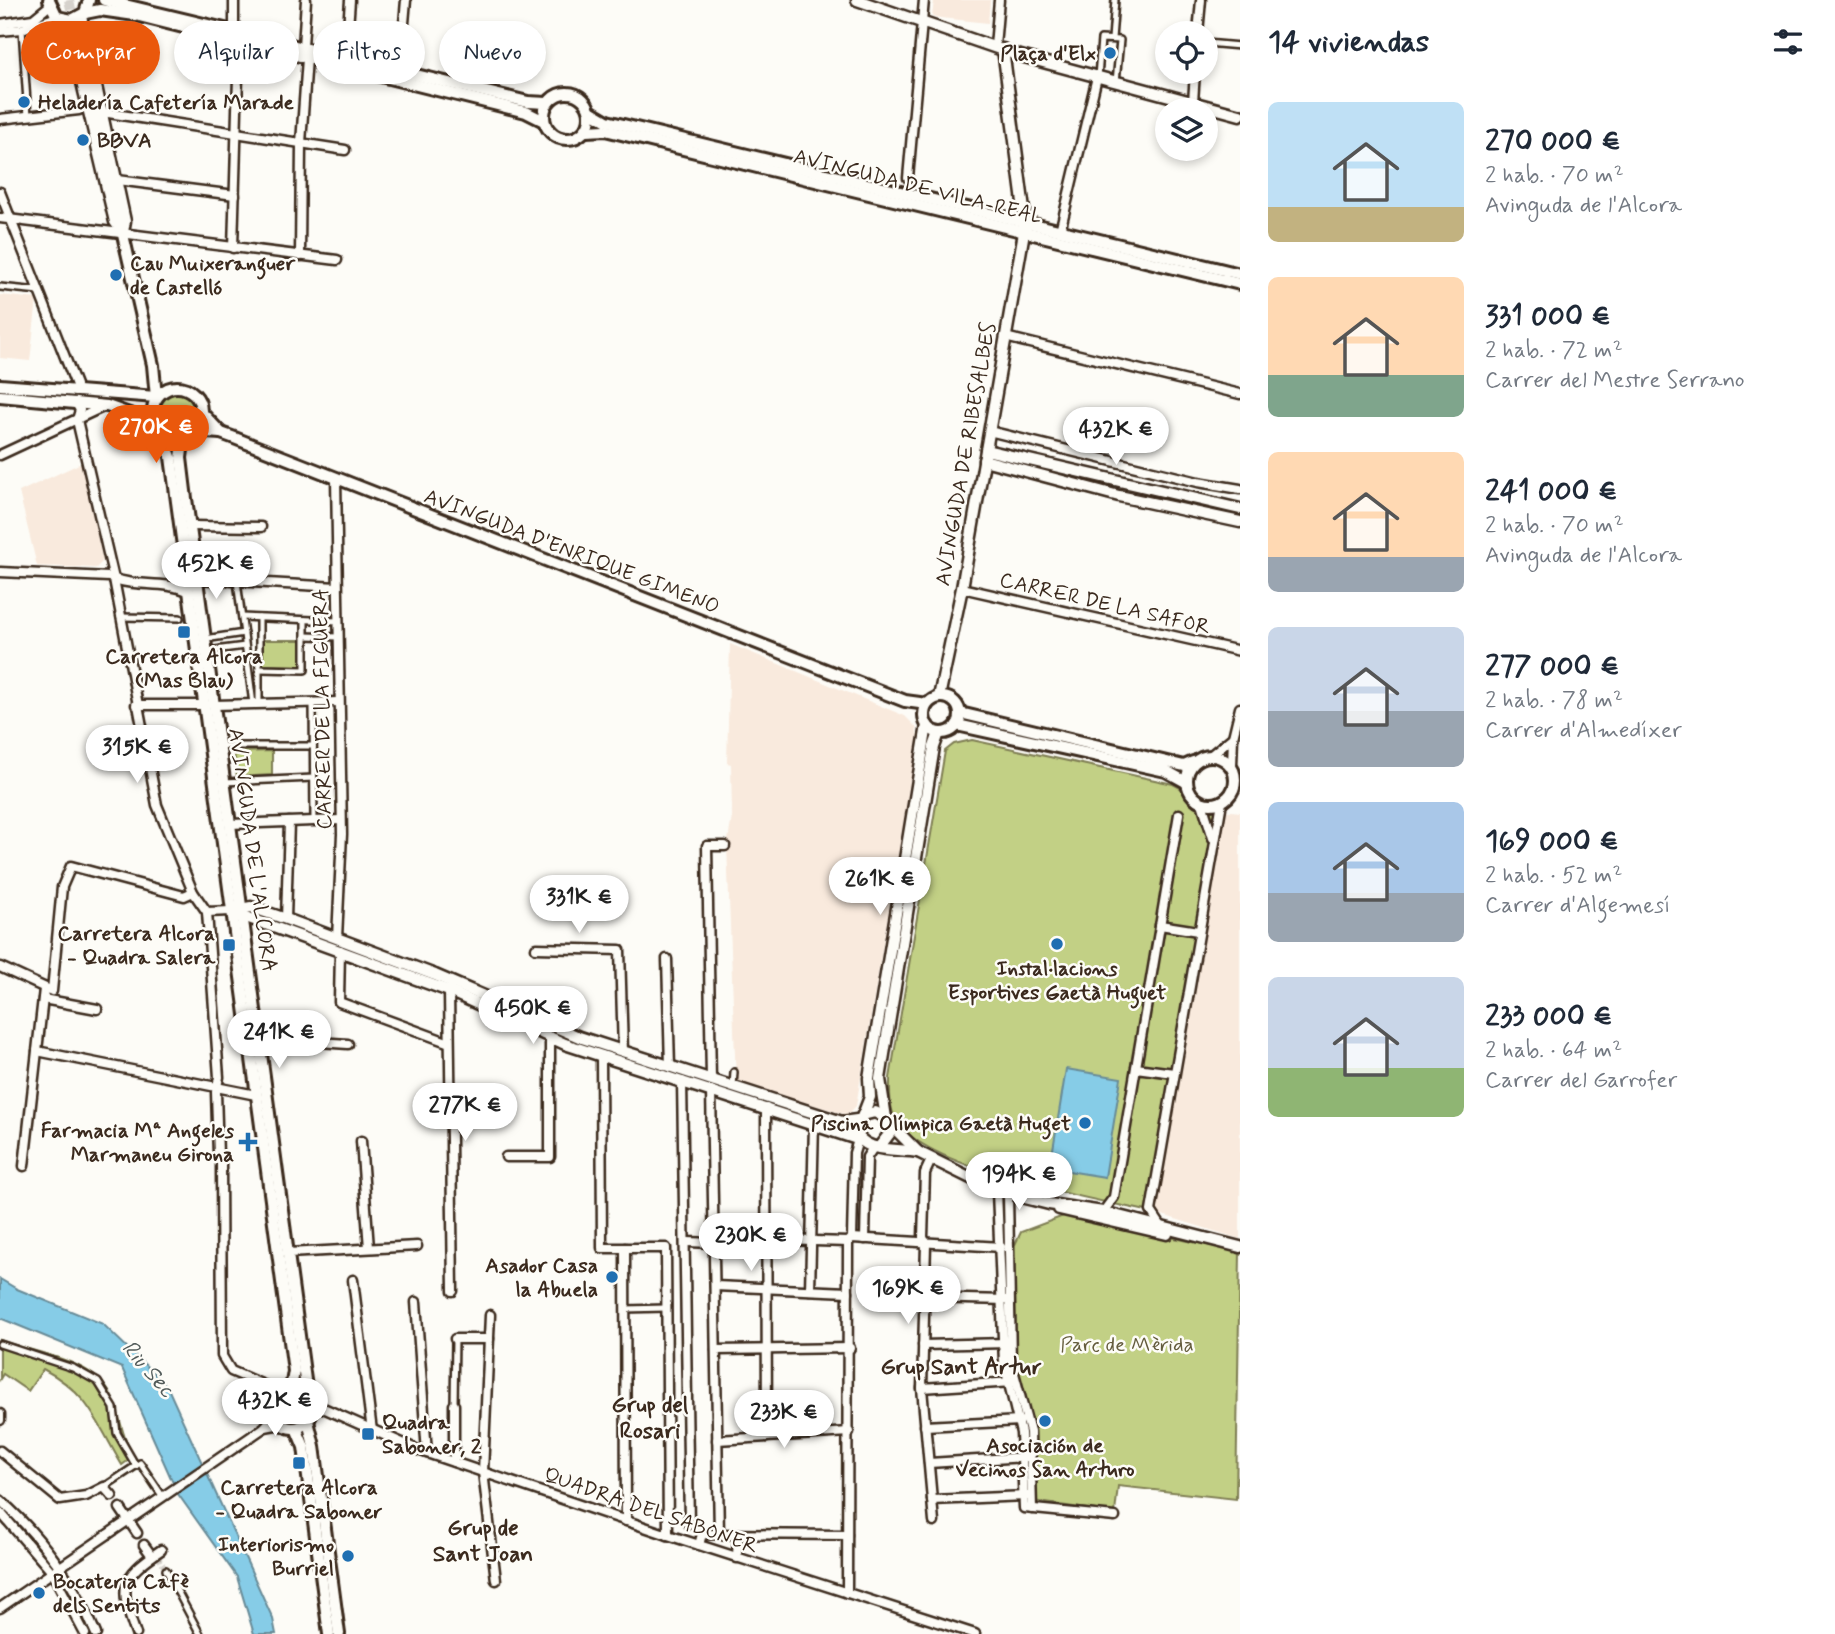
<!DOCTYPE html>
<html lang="es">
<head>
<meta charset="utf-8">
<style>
	:root { --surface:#fff; --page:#f6f6f7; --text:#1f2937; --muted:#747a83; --accent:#ea580c }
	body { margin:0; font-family:Mynerve,sans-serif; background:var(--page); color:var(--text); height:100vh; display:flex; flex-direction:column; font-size:26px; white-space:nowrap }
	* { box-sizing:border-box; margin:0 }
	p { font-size:23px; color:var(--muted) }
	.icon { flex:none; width:38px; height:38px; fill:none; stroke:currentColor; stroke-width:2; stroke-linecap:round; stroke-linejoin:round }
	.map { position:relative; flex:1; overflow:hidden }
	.drawer { display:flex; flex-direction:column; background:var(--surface); width:595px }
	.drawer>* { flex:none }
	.guide { position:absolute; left:21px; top:21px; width:665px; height:63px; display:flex; gap:14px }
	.fabs { position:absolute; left:1155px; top:21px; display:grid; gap:14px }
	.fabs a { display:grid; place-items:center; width:63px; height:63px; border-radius:50%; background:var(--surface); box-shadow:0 4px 10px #0003; font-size:35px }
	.price { position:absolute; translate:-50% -60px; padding:0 16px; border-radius:24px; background:#fff; color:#222; font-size:23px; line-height:46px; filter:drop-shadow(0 2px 4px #0008) }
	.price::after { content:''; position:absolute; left:50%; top:42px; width:21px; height:16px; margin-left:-10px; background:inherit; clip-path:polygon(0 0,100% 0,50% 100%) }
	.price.on { background:var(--accent); color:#fff }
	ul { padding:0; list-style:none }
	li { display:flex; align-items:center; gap:21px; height:175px; padding:0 28px }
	li span { display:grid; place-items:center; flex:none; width:196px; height:140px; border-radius:10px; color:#555 }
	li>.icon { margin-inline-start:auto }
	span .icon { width:84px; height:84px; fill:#fffc; stroke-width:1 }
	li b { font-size:30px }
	h2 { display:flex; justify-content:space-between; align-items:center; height:84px; padding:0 28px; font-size:30px }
	.tag { padding:0 24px; border-radius:32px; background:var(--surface); box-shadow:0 4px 10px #0003; font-size:24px; line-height:63px }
	.tag.on { background:var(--accent); color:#fff }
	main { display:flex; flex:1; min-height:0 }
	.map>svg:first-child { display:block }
</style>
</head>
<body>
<main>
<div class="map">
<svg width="1240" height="1634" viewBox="0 0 1240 1634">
	<rect width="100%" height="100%" fill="#fdfcf7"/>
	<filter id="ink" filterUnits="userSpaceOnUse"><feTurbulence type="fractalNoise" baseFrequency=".0143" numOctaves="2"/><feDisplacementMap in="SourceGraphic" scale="14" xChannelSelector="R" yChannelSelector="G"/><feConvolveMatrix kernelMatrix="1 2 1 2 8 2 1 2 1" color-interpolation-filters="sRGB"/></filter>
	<g filter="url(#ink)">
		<g fill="#f9eadd">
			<path d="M934,0H990L988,23L932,17Z"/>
			<path d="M0,295L37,299L30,361L0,358Z"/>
			<path d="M81,463L103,561L96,568L37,566L19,492Z"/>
			<path d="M730,644L905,716L916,727L918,736L856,1106L847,1115L736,1082L727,846L732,817L731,764L727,763Z"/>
			<path d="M1222,810L1240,812V1239L1156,1213Z"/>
		</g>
		<g fill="#c2d085" stroke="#7e7d52" stroke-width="2">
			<circle cx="177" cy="411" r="18"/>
			<path d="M262,640H302V666L261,665Z"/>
			<path d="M972,740L1173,784L1222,810L1156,1213C1099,1200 924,1170 896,1120C889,1108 890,1091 890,1078L945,751L954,744Z"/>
			<path d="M272,751V775L237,777L234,752Z"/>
			<path d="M1066,1215L1240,1252L1236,1499L1118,1486L1115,1513L1032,1501L1033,1429L1014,1358L1011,1253L1021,1232Z"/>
			<path d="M0,1340C35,1354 92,1358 111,1395C121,1415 121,1437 134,1456L122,1465C97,1423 89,1393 43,1369L28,1391L3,1374L0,1379Z"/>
		</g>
		<g fill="#86cce7" stroke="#688b97" stroke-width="2">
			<path d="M1066,1069L1121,1078L1105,1177L1050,1168Z"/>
			<path d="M0,1279L17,1289L103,1324L167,1386L273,1619L276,1634H254L237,1577L178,1494L122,1368L0,1318Z"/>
		</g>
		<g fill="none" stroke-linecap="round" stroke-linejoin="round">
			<path stroke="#d6d2cc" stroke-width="5" stroke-dasharray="5 2.5" stroke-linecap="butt" d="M158,1557L166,1570"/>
			<path stroke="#d6d2cc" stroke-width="10" stroke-dasharray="10 5" stroke-linecap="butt" d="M69,0L77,35"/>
			<g stroke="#3b2a1e" stroke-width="10">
				<g id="pedestrian">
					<path d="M22,29L28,116"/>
					<path d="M1112,39L1115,0"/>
					<path d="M1206,43L1240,46"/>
					<path d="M1098,77L1101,39L1120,40L1116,82"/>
					<path d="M0,287L39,291"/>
					<path d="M237,581L253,704"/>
					<path d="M120,617L180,618"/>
					<path d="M242,617L338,621"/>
					<path d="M305,636L339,637"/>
					<path d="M205,639L244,633"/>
					<path d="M207,651L245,646"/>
					<path d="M259,669L305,670V620"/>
					<path d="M313,703L314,821"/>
					<path d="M259,704V618"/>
					<path d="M219,746H313"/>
					<path d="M224,782L314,778"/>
					<path d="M733,1087L734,1072"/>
					<path d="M625,1309L666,1308"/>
					<path d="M0,1344L73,1368L98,1382L114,1408L117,1433L136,1466"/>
					<path d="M454,1405L455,1339"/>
					<path d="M104,1487L140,1463L163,1497"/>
					<path d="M166,1570L200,1634"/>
				</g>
			</g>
			<g stroke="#3b2a1e" stroke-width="13">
				<g id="minor">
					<path d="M82,16L126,221L124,232"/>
					<path d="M63,20L71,40L114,222L120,230"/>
					<path d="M0,24L33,19L49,6"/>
					<path d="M234,29V0"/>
					<path d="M0,31L22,29L57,17"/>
					<path d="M1198,33L1201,0"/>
					<path d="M303,46L306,0"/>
					<path d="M995,46L999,0"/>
					<path d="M346,57L350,0"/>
					<path d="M400,70L406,0"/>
					<path d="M1193,102L1195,72"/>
					<path d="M102,112L345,150"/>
					<path d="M0,119L79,110L87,106"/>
					<path d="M908,178L924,0"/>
					<path d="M117,180L235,195"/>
					<path d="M0,192L76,385L75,392"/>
					<path d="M0,218L337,260"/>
					<path d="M1060,231L1097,77"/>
					<path d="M233,248L239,42"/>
					<path d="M300,256L301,143L307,58"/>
					<path d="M1005,337L1240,394"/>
					<path d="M75,402L80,410L77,420L114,579L157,805L193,892L207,912L219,1077L216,1092L218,1155L221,1163L222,1356L231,1371L282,1393"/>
					<path d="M989,431L1198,482L1240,489"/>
					<path d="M0,455L105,406"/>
					<path d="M336,478L342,834L337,938"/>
					<path d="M190,526L261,527"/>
					<path d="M0,572L109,577C134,588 163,580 188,591"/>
					<path d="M197,579L337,587"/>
					<path d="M962,588L1240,651"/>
					<path d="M136,705H203"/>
					<path d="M214,705L339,702"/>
					<path d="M1211,755L1233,737"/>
					<path d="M1232,766L1233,737L1240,708"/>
					<path d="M1202,803L1213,838"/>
					<path d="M230,824L341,820"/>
					<path d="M207,912L231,911"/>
					<path d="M286,919L289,822"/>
					<path d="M1160,925L1198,931"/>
					<path d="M536,948L620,950L623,1052"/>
					<path d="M340,950L339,1002L447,1042"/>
					<path d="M667,959L670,1067"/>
					<path d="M0,967L52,991L62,887L71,866L184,896L193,892"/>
					<path d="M449,991L453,1291"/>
					<path d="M43,999L97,1009"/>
					<path d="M259,1038L348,1044"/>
					<path d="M37,1051L256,1095"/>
					<path d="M601,1055L602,1248H666L668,1535"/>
					<path d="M1136,1068L1174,1073"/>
					<path d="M711,1080L707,846H725"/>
					<path d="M682,1081L689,1524"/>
					<path d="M711,1090L719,1534"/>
					<path d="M766,1108L767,1437"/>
					<path d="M361,1141L369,1248"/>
					<path d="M506,1157H550V1037"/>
					<path d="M931,1160L925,1173L923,1237L926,1244L922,1388L934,1522"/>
					<path d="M24,1166L44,989"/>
					<path d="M997,1191L1004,1363L1021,1433L1024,1508L1115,1517"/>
					<path d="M1008,1194L1011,1362L1030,1432L1032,1509"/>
					<path d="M1103,1212L1114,1197L1179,814"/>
					<path d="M1161,1226L1151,1211L1222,802"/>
					<path d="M713,1238L848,1242"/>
					<path d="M852,1238L1001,1247"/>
					<path d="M865,1239L867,1157L873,1148"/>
					<path d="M687,1242L714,1243"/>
					<path d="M625,1248L626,1521"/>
					<path d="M288,1253L417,1246"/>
					<path d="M353,1280L372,1431"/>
					<path d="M715,1286L848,1292"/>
					<path d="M810,1290L814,1123"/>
					<path d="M923,1298L1007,1300"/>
					<path d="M416,1302L427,1453"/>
					<path d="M490,1315L483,1472L496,1580"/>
					<path d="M455,1339H489"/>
					<path d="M923,1345L1008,1343"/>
					<path d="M716,1350L850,1348"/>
					<path d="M922,1388L1013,1382"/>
					<path d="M312,1403L418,1450L668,1535L975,1634"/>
					<path d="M0,1414V1420"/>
					<path d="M925,1426L1020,1421"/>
					<path d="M265,1427L281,1424"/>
					<path d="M717,1440L849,1432"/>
					<path d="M0,1451L60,1500L86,1496L104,1487L112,1496"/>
					<path d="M454,1462V1405"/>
					<path d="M929,1463L1027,1457"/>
					<path d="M0,1500C40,1535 76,1584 96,1634"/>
					<path d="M932,1500L1027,1496"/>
					<path d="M120,1508L137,1533"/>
					<path d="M0,1512L52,1572L85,1634"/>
					<path d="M144,1545L152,1556"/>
					<path d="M699,1545L702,1534L847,1535"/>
					<path d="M737,1558L738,1534"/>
					<path d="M847,1593L848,1242L852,1238L854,1153L858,1140"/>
					<path d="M0,1608L265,1427L275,1414"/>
					<path d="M136,1634C119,1587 119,1578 161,1550"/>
				</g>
			</g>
			<g stroke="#3b2a1e" stroke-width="15">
				<g id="tertiary">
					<path d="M857,0L1017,55L1240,115"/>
					<path d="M986,450L1240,509"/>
					<path d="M984,460L1119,496L1240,522"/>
					<path d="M939,697L962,588L1024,232V210L1003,49"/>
					<path d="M235,910L251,907L286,919L435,975L579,1037L842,1122L857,1120"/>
					<path d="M238,914L449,991L565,1044L857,1139"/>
					<path d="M863,1115L870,1097L869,1078L927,725"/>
					<path d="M886,1118L880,1079L934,747L939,733"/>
					<path d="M890,1124L918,1152L997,1191L1049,1204L1103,1212L1240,1247"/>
					<path d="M880,1146L890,1133L886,1118L875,1112L863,1115L855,1129C861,1154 897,1148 918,1152"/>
					<path d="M1059,1209L1167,1234"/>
				</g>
			</g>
			<g stroke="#3b2a1e" stroke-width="16">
				<g id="secondary">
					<path d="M49,0L57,17L72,20L85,13L89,0"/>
					<path d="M104,0L528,102L547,103"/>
					<path d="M85,13L100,10L135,15L526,112L544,121"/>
					<path d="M77,35L153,365L156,397"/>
					<circle cx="567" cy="116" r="23"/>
					<path d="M590,111L607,121L1240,274"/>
					<path d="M586,131L605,130L1240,284"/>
					<path d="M0,385L156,397"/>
					<circle cx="177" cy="411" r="24"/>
					<path d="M0,396L107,406L155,423"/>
					<path d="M201,412L221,433L232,437L905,701L927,704"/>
					<path d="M162,431L171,457L294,1371L291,1389"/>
					<path d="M190,431L221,433"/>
					<path d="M184,434L181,458L185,491L307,1395"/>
					<circle cx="942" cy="715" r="18"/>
					<path d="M960,713L1184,766L1193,762"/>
					<path d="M957,725L1166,771L1186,782"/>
					<circle cx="1211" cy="780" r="24"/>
					<circle cx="293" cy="1409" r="19"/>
					<path d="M308,1421L314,1446L339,1634"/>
					<path d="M296,1428L304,1447L329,1634"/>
				</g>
			</g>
			<use href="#pedestrian" stroke="#fdfcf7" stroke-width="5"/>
			<use href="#minor" stroke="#fdfcf7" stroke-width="8"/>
			<use href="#tertiary" stroke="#fdfcf7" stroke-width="10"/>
			<use href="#secondary" stroke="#fdfcf7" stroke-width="10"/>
		</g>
	</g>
	<g fill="#1f6fb2" stroke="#fdfcf7" stroke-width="2.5">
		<circle cx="1110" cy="53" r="7"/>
		<circle cx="24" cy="102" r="7"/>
		<circle cx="83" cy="140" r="7"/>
		<circle cx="116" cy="275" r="7"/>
		<rect x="177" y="625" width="14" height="14" rx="3.5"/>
		<circle cx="1057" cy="944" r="7"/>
		<rect x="222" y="938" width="14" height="14" rx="3.5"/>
		<circle cx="1085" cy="1123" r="7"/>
		<path d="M244.5 1131.5h7v7h7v7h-7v7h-7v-7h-7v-7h7z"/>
		<circle cx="612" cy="1277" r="7"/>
		<circle cx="1045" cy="1421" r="7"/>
		<rect x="361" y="1427" width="14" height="14" rx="3.5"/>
		<rect x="292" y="1456" width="14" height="14" rx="3.5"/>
		<circle cx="348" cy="1556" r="7"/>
		<circle cx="39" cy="1593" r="7"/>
	</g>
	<g text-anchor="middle" stroke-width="5" stroke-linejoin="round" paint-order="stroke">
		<g font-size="21" font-weight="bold" fill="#3b2a1e" stroke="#fdfcf7" text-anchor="end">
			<text x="1096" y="60">Plaça d'Elx</text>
			<text x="38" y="109" text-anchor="start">Heladería Cafetería Marade</text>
			<text x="97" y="147" text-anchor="start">BBVA</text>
			<text x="130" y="270" text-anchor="start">Cau Muixeranguer<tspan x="130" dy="24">de Castelló</tspan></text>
			<text x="184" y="663" text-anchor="middle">Carretera Alcora<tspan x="184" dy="24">(Mas Blau)</tspan></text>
			<text x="215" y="940">Carretera Alcora<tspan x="215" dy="24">- Quadra Salera</tspan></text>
			<text x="1057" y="975" text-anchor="middle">Instal·lacions<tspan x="1057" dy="24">Esportives Gaetà Huguet</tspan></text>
			<text x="1071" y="1130">Piscina Olímpica Gaetà Huget</text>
			<text x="234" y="1137">Farmacia Mª Angeles<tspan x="234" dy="24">Marmaneu Girona</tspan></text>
			<text x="598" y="1272">Asador Casa<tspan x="598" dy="24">la Abuela</tspan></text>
			<text x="382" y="1429" text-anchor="start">Quadra<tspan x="382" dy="24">Saboner, 2</tspan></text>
			<text x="1045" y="1452" text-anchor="middle">Asociación de<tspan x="1045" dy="24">Vecinos San Arturo</tspan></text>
			<text x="299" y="1494" text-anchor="middle">Carretera Alcora<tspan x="299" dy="24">- Quadra Saboner</tspan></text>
			<text x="334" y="1551">Interiorismo<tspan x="334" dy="24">Burriel</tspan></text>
			<text x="53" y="1588" text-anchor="start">Bocateria Cafè<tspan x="53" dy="24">dels Sentits</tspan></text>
		</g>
		<g font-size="21" fill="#3b2a1e" stroke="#fdfcf7">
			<text transform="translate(918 186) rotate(14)" y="7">AVINGUDA DE VILA-REAL</text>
			<text transform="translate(965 454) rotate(-80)" y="7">AVINGUDA DE RIBESALBES</text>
			<text transform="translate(572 551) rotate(21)" y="7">AVINGUDA D'ENRIQUE GIMENO</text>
			<text transform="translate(1105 603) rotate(13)" y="7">CARRER DE LA SAFOR</text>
			<text transform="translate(322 709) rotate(-91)" y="7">CARRER DE LA FIGUERA</text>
			<text transform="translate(253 850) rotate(82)" y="7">AVINGUDA DE L'ALCORA</text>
			<text transform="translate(651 1510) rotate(19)" y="7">QUADRA DEL SABONER</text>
		</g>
		<g font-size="21" fill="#645c3d" stroke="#fdfcf7">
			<text x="1127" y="1351">Parc de Mèrida</text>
		</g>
		<g font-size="23" font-weight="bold" fill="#3b2a1e" stroke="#fdfcf7">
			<text x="961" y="1374">Grup Sant Artur</text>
			<text x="650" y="1412">Grup del<tspan x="650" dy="26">Rosari</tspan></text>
			<text x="483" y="1535">Grup de<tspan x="483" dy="26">Sant Joan</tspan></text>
		</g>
		<g font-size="23" font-style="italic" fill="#525b5a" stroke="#fdfcf7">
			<text transform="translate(149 1368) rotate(49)" y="8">Riu Sec</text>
		</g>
	</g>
</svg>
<div class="fabs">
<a><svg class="icon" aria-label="locate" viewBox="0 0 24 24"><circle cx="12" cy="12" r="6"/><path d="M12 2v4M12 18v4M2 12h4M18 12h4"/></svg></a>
<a><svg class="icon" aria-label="layers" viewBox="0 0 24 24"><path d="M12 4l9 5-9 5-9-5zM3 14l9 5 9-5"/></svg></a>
</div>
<b class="price on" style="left:156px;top:465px">270K €</b>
<b class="price" style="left:1116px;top:467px">432K €</b>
<b class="price" style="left:216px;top:601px">452K €</b>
<b class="price" style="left:137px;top:785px">315K €</b>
<b class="price" style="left:880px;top:917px">261K €</b>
<b class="price" style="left:579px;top:935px">331K €</b>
<b class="price" style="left:533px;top:1046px">450K €</b>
<b class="price" style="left:279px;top:1070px">241K €</b>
<b class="price" style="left:465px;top:1143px">277K €</b>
<b class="price" style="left:1019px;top:1212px">194K €</b>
<b class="price" style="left:751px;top:1273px">230K €</b>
<b class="price" style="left:908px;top:1326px">169K €</b>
<b class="price" style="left:275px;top:1438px">432K €</b>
<b class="price" style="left:784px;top:1450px">233K €</b>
<div class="guide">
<a class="tag on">Comprar</a>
<a class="tag">Alquilar</a>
<a class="tag">Filtros</a>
<a class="tag">Nuevo</a>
</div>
</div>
<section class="drawer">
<h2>14 viviendas<svg class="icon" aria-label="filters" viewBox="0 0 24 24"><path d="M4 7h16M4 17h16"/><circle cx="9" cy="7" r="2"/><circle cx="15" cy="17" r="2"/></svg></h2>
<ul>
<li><span style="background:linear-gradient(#bfe0f5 75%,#c2b280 0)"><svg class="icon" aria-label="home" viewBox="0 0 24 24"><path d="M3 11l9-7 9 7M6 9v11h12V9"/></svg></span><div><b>270 000 €</b><p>2 hab. · 70 m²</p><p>Avinguda de l'Alcora</p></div></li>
<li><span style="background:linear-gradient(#ffd9b3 70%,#7fa58c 0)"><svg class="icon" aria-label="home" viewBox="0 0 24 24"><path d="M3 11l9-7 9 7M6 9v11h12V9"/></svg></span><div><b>331 000 €</b><p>2 hab. · 72 m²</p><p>Carrer del Mestre Serrano</p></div></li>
<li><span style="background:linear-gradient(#ffd9b3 75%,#9aa5b1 0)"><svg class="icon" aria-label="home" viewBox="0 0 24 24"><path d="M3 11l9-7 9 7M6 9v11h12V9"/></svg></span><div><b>241 000 €</b><p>2 hab. · 70 m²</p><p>Avinguda de l'Alcora</p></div></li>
<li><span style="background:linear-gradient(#c9d6e8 60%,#9aa5b1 0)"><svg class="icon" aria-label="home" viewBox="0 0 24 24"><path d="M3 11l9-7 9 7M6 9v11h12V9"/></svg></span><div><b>277 000 €</b><p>2 hab. · 78 m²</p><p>Carrer d'Almedíxer</p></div></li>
<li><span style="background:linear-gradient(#a9c7e8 65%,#9aa5b1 0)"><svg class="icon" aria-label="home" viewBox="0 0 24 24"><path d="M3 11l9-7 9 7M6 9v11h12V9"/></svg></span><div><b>169 000 €</b><p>2 hab. · 52 m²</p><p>Carrer d'Algemesí</p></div></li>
<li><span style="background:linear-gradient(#c9d6e8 65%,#8fb573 0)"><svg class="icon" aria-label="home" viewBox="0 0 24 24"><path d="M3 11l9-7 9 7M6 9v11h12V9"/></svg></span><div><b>233 000 €</b><p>2 hab. · 64 m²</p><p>Carrer del Garrofer</p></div></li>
</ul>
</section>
</main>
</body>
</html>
